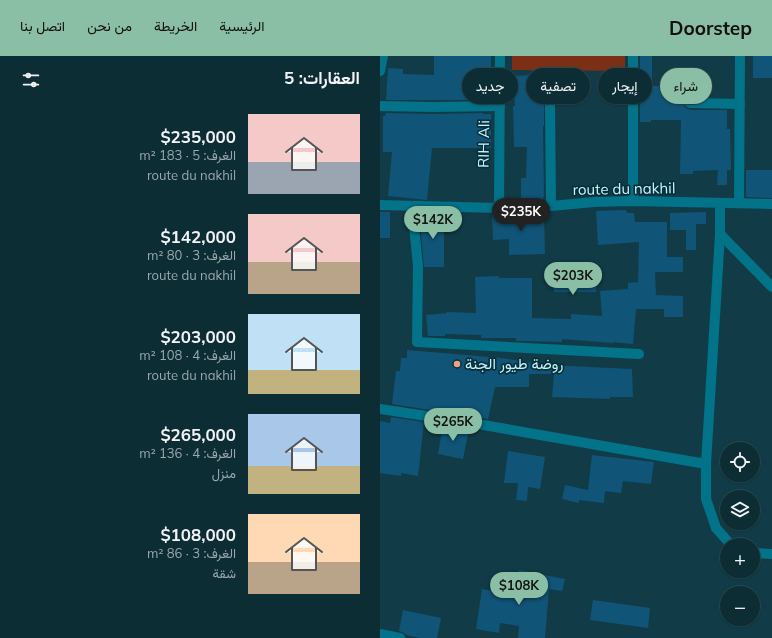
<!DOCTYPE html>
<html lang="ar">
<head>
<meta charset="utf-8">
<style>
	:root { --surface:#0d2d35; --page:#16353d; --text:#f1f3f6; --muted:#9aa8ad; --line:#2d4950; --accent:#8abfa5 }
	body { margin:0; font-family:Mulish,Vazirmatn,sans-serif; background:var(--page); color:var(--text); direction:rtl; height:100vh; display:flex; flex-direction:column; font-size:15px; white-space:nowrap }
	* { box-sizing:border-box; margin:0 }
	p { font-size:13px; color:var(--muted) }
	.icon { flex:none; width:22px; height:22px; fill:none; stroke:currentColor; stroke-width:2; stroke-linecap:round; stroke-linejoin:round }
	.map { position:relative; flex:1; overflow:hidden; direction:ltr }
	.details { display:flex; flex-direction:column; background:var(--surface); width:380px }
	.details>* { flex:none }
	.hud { position:absolute; left:12px; top:12px; width:320px; height:36px; direction:rtl; display:flex; gap:8px }
	.controls { position:absolute; left:340px; top:386px; display:grid; gap:8px }
	.controls a { display:grid; place-items:center; width:40px; height:40px; border-radius:50%; background:var(--surface); box-shadow:0 1px 3px #0004,0 0 0 1px var(--line); font-size:20px }
	.price { position:absolute; translate:-50% -34px; padding:0 9px; border-radius:14px; background:var(--accent); color:#111; font-size:13px; line-height:26px; filter:drop-shadow(0 1px 2px #0008) }
	.price::after { content:''; position:absolute; left:50%; top:24px; width:12px; height:9px; margin-left:-6px; background:inherit; clip-path:polygon(0 0,100% 0,50% 100%) }
	.price.selected { background:#222; color:#fff }
	ul { padding:0; list-style:none }
	li { display:flex; align-items:center; gap:12px; height:100px; padding:0 20px }
	li span { display:grid; place-items:center; flex:none; width:112px; height:80px; border-radius:0px; color:#555 }
	li>.icon { margin-inline-start:auto }
	span .icon { width:48px; height:48px; fill:#fffc; stroke-width:1 }
	li b { font-size:17px }
	h2 { display:flex; justify-content:space-between; align-items:center; height:48px; padding:0 20px; font-size:17px }
	.chip { padding:0 14px; border-radius:18px; background:var(--surface); box-shadow:0 1px 3px #0004,0 0 0 1px var(--line); font-size:14px; line-height:36px }
	.chip.selected { background:var(--accent); color:#111 }
	header { display:flex; align-items:center; gap:24px; box-sizing:border-box; height:56px; padding:0 20px; background:var(--accent); color:#111 }
	header strong { font-size:19px }
	nav { display:flex; gap:22px; margin-inline-start:auto; font-size:14px }
	main { display:flex; flex:1; min-height:0 }
	.map>svg:first-child { display:block }
</style>
</head>
<body>
<header>
<strong>Doorstep</strong>
<nav><a>الرئيسية</a><a>الخريطة</a><a>من نحن</a><a>اتصل بنا</a></nav>
</header>
<main>
<div class="map">
<svg width="392" height="582" viewBox="0 0 392 582">
	<rect width="100%" height="100%" fill="#113c47"/>
	<path fill="#7b2f16" d="M132,0H245V15L132,14Z"/>
	<g fill="#105477">
		<path d="M54,0H111V15H103V44H6L8,12L23,13V18L54,19Z"/>
		<path d="M260,0H272V30H292V23H308V41L305,43L304,46V50L306,52L310,54H347V73H350L351,114H347V129H337L338,114L313,115V118H300L301,64H271V66H260Z"/>
		<rect x="373" y="0" width="19" height="22"/>
		<path d="M172,18L173,38H169V41L165,43L164,47V70H163L164,141H163V144L141,145V122H146L147,91H134L133,50H135L133,20Z"/>
		<path d="M6,57L54,58L103,57V58H111V92H52L47,144L8,140L12,96H3V60H5Z"/>
		<path d="M366,114H392V142L366,141Z"/>
		<path d="M246,154L247,157H254L255,166H287V201H303V216H275L276,239L303,240V261H284V253H256L253,288L233,286V287L182,283V286L141,285H136V282H101V279L65,278V280H48L46,259L67,257V256L96,257L95,221L119,220V222H152V262L191,263V258L222,260L220,235L248,233V227L258,226L259,186L218,189L216,155Z"/>
		<rect x="0" y="156" width="10" height="26"/>
		<path d="M39,156L46,157V159L64,158V211H44Z"/>
		<path d="M326,156V168H316V194H306V174H290V157Z"/>
		<path d="M164,157L165,198L129,199V183L113,184L112,158Z"/>
		<path d="M174,209L217,210L216,236H174Z"/>
		<path d="M27,294L121,302L167,309L252,313L253,341H230V343L172,341L174,318H149V331H115L108,363L12,348L16,315H20L21,302H27Z"/>
		<path d="M11,361L44,366L38,420L21,417V420L0,417V365L10,367Z"/>
		<path d="M63,369L89,373L83,403L58,398Z"/>
		<path d="M128,395L165,401L160,433L148,431L147,445L136,444L138,427H124Z"/>
		<path d="M212,399L274,406L271,428L243,425L241,437L225,435L224,447L199,444V447L182,443L185,429L208,434Z"/>
		<path d="M139,514L185,523L182,535L169,533L165,582H138L139,570L120,567L119,577L96,573L102,533L134,538Z"/>
		<path d="M213,544L270,552L268,572L210,564Z"/>
		<path d="M23,554L61,562L57,582H40L26,579L24,577L19,575Z"/>
	</g>
	<g fill="none" stroke-linecap="round" stroke-linejoin="round">
		<g stroke="#027389" stroke-width="10">
			<path d="M0,15L3,0"/>
			<path d="M170,47L171,150"/>
			<path d="M310,47L360,48"/>
			<path d="M0,50L54,51L120,50"/>
			<path d="M253,145V0"/>
			<path d="M340,147V178L326,408V443L336,472L351,489"/>
			<path d="M359,147L360,0"/>
			<path d="M0,149L119,152L171,150L214,146L253,145L392,148"/>
			<path d="M32,150L38,210L37,286L259,298"/>
			<path d="M119,152L120,0"/>
			<path d="M340,178L392,231"/>
			<path d="M0,353L92,367L326,408"/>
			<path d="M373,497L392,498"/>
			<path d="M0,578L20,582"/>
		</g>
	</g>
	<circle fill="#f39f85" stroke="#04323c" stroke-width="1.5" cx="77" cy="308" r="4"/>
	<g text-anchor="middle" stroke-width="3.5" stroke-linejoin="round" paint-order="stroke">
		<g font-size="15" fill="#ccf2fd" stroke="#04323c">
			<text transform="translate(104 88) rotate(-89)" y="5">RIH Ali</text>
			<text transform="translate(244 133) rotate(-1)" y="5">route du nakhil</text>
		</g>
		<g font-size="15" fill="#ccf2fd" stroke="#04323c" text-anchor="start">
			<text x="85" y="313">روضة طيور الجنة</text>
		</g>
	</g>
</svg>
<div class="controls">
<a><svg class="icon" aria-label="locate" viewBox="0 0 24 24"><circle cx="12" cy="12" r="6"/><path d="M12 2v4M12 18v4M2 12h4M18 12h4"/></svg></a>
<a><svg class="icon" aria-label="layers" viewBox="0 0 24 24"><path d="M12 4l9 5-9 5-9-5zM3 14l9 5 9-5"/></svg></a>
<a>+</a>
<a>−</a>
</div>
<b class="price selected" style="left:141px;top:176px">$235K</b>
<b class="price" style="left:53px;top:184px">$142K</b>
<b class="price" style="left:193px;top:240px">$203K</b>
<b class="price" style="left:73px;top:386px">$265K</b>
<b class="price" style="left:139px;top:550px">$108K</b>
<div class="hud">
<a class="chip selected">شراء</a>
<a class="chip">إيجار</a>
<a class="chip">تصفية</a>
<a class="chip">جديد</a>
</div>
</div>
<section class="details">
<h2>العقارات: 5<svg class="icon" aria-label="filters" viewBox="0 0 24 24"><path d="M4 7h16M4 17h16"/><circle cx="9" cy="7" r="2"/><circle cx="15" cy="17" r="2"/></svg></h2>
<ul>
<li><span style="background:linear-gradient(#f6c9c9 60%,#9aa5b1 0)"><svg class="icon" aria-label="home" viewBox="0 0 24 24"><path d="M3 11l9-7 9 7M6 9v11h12V9"/></svg></span><div><b>$235,000</b><p>الغرف: 5 · 183 m²</p><p>route du nakhil</p></div></li>
<li><span style="background:linear-gradient(#f6c9c9 60%,#b9a48a 0)"><svg class="icon" aria-label="home" viewBox="0 0 24 24"><path d="M3 11l9-7 9 7M6 9v11h12V9"/></svg></span><div><b>$142,000</b><p>الغرف: 3 · 80 m²</p><p>route du nakhil</p></div></li>
<li><span style="background:linear-gradient(#bfe0f5 70%,#c2b280 0)"><svg class="icon" aria-label="home" viewBox="0 0 24 24"><path d="M3 11l9-7 9 7M6 9v11h12V9"/></svg></span><div><b>$203,000</b><p>الغرف: 4 · 108 m²</p><p>route du nakhil</p></div></li>
<li><span style="background:linear-gradient(#a9c7e8 65%,#c2b280 0)"><svg class="icon" aria-label="home" viewBox="0 0 24 24"><path d="M3 11l9-7 9 7M6 9v11h12V9"/></svg></span><div><b>$265,000</b><p>الغرف: 4 · 136 m²</p><p>منزل</p></div></li>
<li><span style="background:linear-gradient(#ffd9b3 60%,#b9a48a 0)"><svg class="icon" aria-label="home" viewBox="0 0 24 24"><path d="M3 11l9-7 9 7M6 9v11h12V9"/></svg></span><div><b>$108,000</b><p>الغرف: 3 · 86 m²</p><p>شقة</p></div></li>
</ul>
</section>
</main>
</body>
</html>
